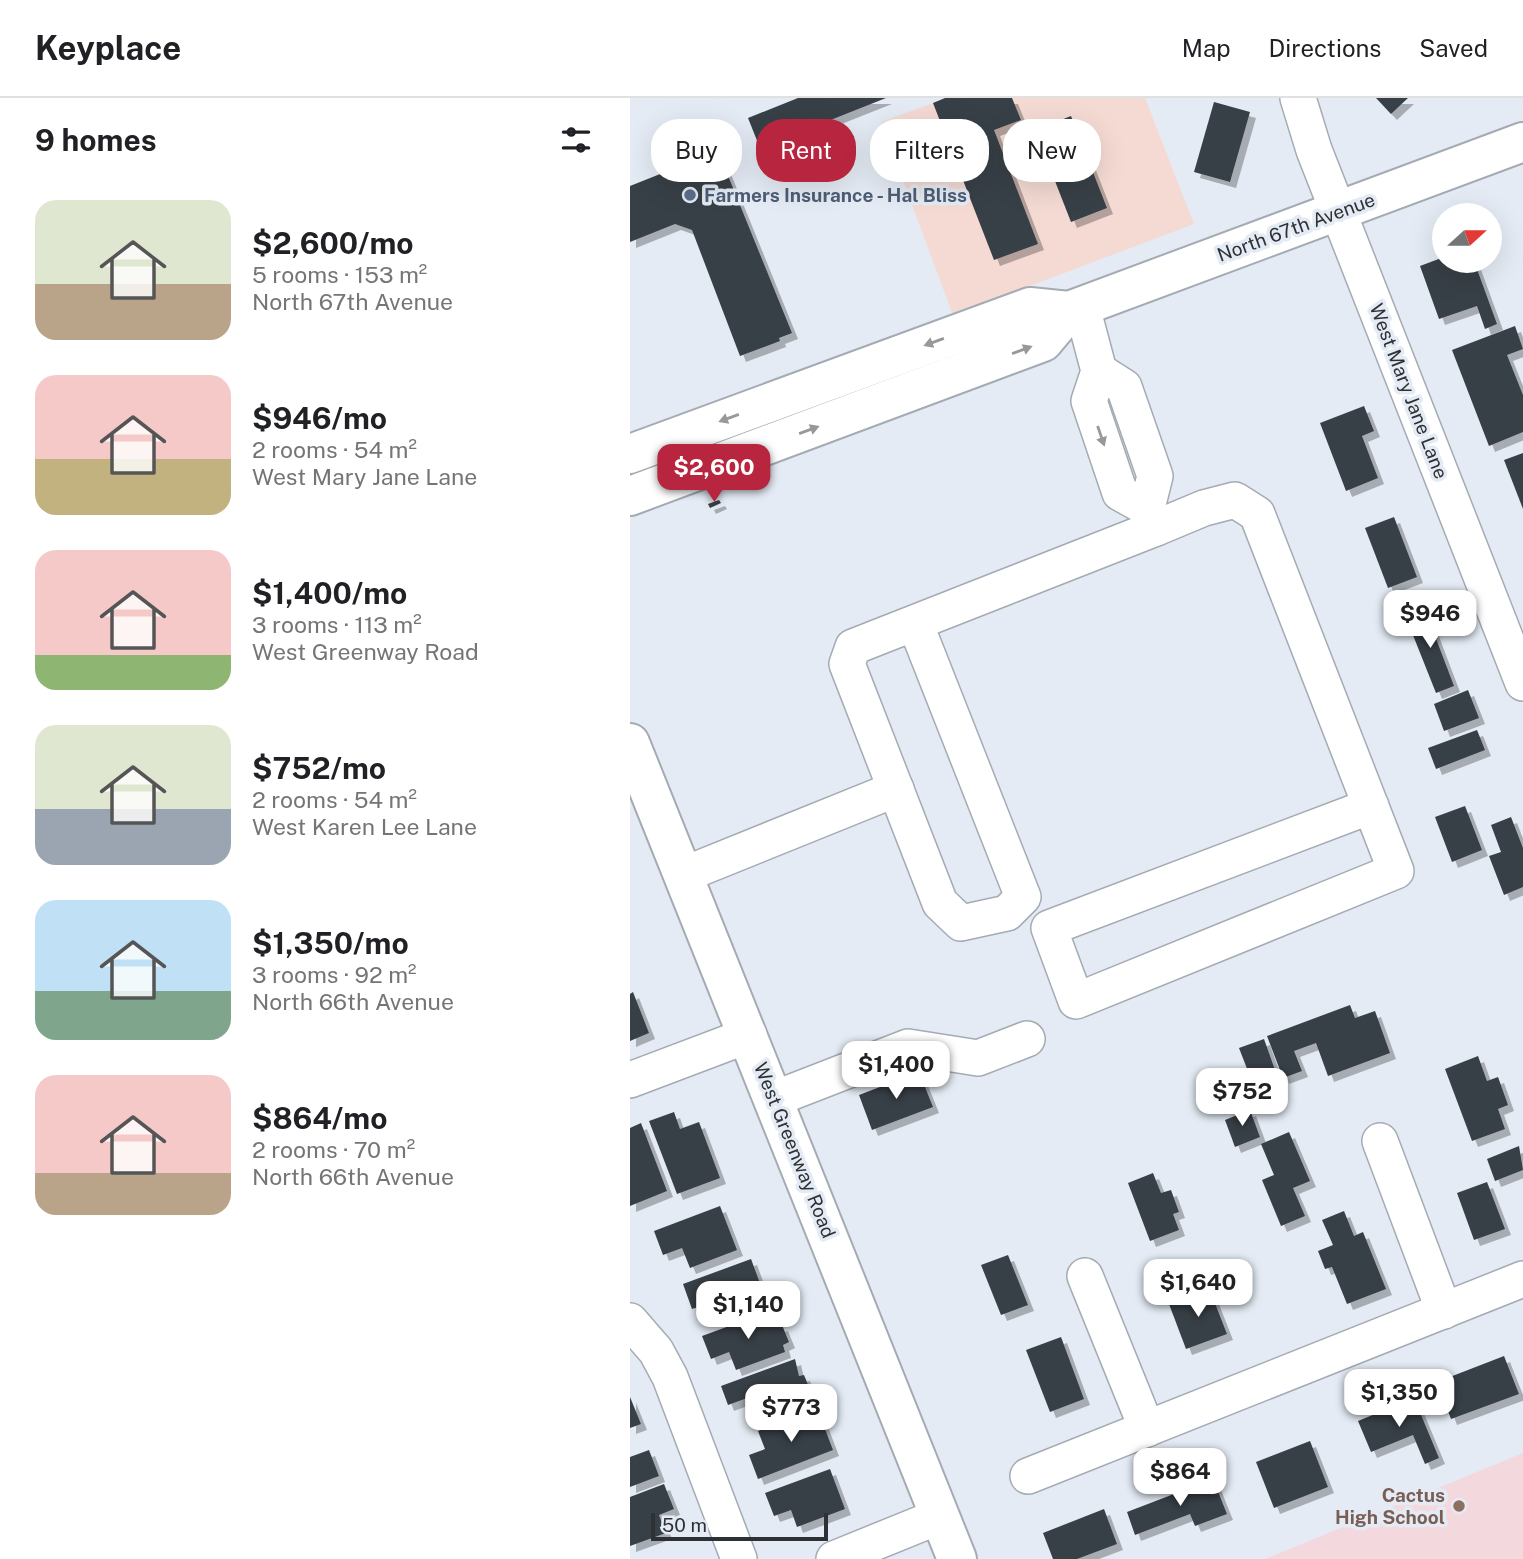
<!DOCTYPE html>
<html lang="en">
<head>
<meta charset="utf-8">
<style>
	:root { --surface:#fff; --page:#f2f2f2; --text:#202124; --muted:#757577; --line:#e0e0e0; --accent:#b7253e }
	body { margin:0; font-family:"Public Sans",sans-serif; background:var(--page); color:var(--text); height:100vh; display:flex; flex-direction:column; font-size:26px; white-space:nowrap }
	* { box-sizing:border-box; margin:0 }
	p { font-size:23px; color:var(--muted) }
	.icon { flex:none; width:38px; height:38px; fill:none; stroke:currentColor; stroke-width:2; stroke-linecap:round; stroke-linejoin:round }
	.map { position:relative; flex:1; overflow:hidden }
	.sheet { display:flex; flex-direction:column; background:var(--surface); width:630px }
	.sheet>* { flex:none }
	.guide { position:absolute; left:21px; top:21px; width:665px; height:63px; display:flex; gap:14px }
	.needle { width:46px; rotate:69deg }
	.controls { position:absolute; left:802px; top:105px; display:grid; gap:14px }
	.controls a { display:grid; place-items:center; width:70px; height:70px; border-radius:50%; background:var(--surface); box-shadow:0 7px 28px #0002; font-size:35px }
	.scale { position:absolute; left:21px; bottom:18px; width:177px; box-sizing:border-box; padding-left:7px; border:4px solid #2e3134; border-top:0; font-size:19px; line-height:24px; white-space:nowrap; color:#2e3134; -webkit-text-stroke:5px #e4ebf4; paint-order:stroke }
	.price { position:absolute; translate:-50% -60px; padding:0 16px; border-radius:14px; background:#fff; color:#222; font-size:23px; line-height:46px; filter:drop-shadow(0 2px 4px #0008) }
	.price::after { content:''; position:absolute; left:50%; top:42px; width:21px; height:16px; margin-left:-10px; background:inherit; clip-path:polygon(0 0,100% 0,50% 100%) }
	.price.active { background:var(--accent); color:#fff }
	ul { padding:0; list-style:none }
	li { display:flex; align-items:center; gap:21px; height:175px; padding:0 35px }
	li span { display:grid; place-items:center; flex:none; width:196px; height:140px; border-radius:21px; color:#555 }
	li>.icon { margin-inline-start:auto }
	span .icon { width:84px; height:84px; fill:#fffc; stroke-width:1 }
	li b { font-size:30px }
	h2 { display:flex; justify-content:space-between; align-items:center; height:84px; padding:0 35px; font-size:30px }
	.chip { padding:0 24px; border-radius:28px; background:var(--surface); box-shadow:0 7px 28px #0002; font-size:24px; line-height:63px }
	.chip.active { background:var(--accent); color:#fff }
	header { display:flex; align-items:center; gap:42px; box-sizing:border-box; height:98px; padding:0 35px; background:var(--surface); border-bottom:2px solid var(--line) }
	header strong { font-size:33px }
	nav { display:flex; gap:38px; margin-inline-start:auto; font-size:24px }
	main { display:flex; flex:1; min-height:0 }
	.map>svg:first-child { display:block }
</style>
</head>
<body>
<header>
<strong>Keyplace</strong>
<nav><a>Map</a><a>Directions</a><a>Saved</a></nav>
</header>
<main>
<section class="sheet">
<h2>9 homes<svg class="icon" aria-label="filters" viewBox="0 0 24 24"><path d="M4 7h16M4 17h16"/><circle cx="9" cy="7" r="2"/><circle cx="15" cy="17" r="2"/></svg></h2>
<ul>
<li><span style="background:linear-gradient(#dfe7d0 60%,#b9a48a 0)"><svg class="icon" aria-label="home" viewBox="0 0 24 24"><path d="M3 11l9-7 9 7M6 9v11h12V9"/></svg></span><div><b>$2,600/mo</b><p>5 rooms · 153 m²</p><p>North 67th Avenue</p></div></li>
<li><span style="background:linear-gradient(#f6c9c9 60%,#c2b280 0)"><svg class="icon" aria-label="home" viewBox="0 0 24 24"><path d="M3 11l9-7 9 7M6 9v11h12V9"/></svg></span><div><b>$946/mo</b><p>2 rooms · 54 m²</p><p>West Mary Jane Lane</p></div></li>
<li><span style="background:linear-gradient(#f6c9c9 75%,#8fb573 0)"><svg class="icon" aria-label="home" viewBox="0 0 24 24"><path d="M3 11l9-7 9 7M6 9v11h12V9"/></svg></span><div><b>$1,400/mo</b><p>3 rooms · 113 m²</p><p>West Greenway Road</p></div></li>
<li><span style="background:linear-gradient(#dfe7d0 60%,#9aa5b1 0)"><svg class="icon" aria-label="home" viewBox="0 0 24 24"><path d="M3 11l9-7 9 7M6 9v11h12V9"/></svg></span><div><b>$752/mo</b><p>2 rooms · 54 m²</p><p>West Karen Lee Lane</p></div></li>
<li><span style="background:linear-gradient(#bfe0f5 65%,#7fa58c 0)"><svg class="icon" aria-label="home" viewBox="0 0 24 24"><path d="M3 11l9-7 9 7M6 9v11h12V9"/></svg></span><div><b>$1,350/mo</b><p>3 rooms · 92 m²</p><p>North 66th Avenue</p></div></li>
<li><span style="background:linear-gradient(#f6c9c9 70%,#b9a48a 0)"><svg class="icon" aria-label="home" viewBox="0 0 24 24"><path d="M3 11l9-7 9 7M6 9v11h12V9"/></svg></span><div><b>$864/mo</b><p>2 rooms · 70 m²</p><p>North 66th Avenue</p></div></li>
</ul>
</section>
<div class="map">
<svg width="893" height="1461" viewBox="0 0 893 1461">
	<defs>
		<filter id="shadow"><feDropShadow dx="6" dy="6" stdDeviation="0" flood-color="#0004"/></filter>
	</defs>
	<rect width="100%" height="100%" fill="#e4ebf4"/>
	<path fill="#f4dad3" d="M317,0H515L564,126L323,217L251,24Z"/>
	<path fill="#f3d9de" d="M893,1355V1461H635Z"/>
	<g fill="#393f46" filter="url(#shadow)">
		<path d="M168,0H256L130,50L118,20Z"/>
		<path d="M315,0H382L391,22L364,32L408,146L364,162L303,5Z"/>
		<path d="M746,0H778L761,16Z"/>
		<path d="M584,4L620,14L600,84L564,74Z"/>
		<path d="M441,18L477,110L441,124L405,32Z"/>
		<path d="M88,53L162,235L149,240L150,243L110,258L62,132L45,126L0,144V88Z"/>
		<path d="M814,159V163H844L867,226L855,231L847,208L809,221L790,168Z"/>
		<path d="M885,228L893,251L877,257L893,297V334L859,348L822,252Z"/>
		<path d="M734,308L744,333L732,338L748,380L716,393L690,325Z"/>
		<path d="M893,355V411L874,362Z"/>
		<path d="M89,402L91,405L80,410L78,406Z"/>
		<path d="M764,419L787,479L758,490L735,430Z"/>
		<path d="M794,509L824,588L806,595L775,517Z"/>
		<path d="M838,592L849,620L814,633L804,606Z"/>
		<path d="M847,632L855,652L806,671L798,650Z"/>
		<path d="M835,708L852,752L822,764L805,719Z"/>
		<path d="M881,719L893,750V789L874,797L859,758L871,754L861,727Z"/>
		<path d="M3,894L19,935L0,943V896Z"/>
		<path d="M720,907L725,920L745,913L760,955L698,978L686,945L664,953L672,973L653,980L637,938Z"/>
		<path d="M634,941L645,972L621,981L609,950Z"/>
		<path d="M848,958L857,983L868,979L878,1007L868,1011L875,1031L842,1043L815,971Z"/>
		<path d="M289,974L303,1009L242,1032L229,997Z"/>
		<path d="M620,1012L630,1039L605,1049L595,1022Z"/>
		<path d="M44,1014L50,1031L69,1024L90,1080L47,1096L19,1023Z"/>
		<path d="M11,1025L37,1093L0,1108V1030Z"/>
		<path d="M659,1034L680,1083L663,1090L675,1118L651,1128L632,1082L644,1077L631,1046Z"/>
		<path d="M889,1048L893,1072L865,1083L857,1061Z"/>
		<path d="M523,1075L531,1095L541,1092L549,1114L543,1116L549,1132L520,1143L498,1085Z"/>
		<path d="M857,1084L875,1131L844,1142L827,1095Z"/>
		<path d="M90,1108L107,1152L60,1170L52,1150L33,1157L24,1133Z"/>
		<path d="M714,1113L724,1138L733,1134L756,1191L717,1206L702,1169L695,1171L688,1153L703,1147L692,1122Z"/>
		<path d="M378,1157L398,1207L371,1217L351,1167Z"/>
		<path d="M121,1161L137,1204L86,1223L79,1205L62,1211L53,1186Z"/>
		<path d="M579,1190L597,1236L556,1251L539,1206Z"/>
		<path d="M140,1213L146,1229L152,1227L159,1244L153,1247L155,1254L106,1272L99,1254L81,1261L72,1238Z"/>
		<path d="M431,1239L454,1301L420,1314L396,1252Z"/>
		<path d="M874,1258L889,1296L821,1321L807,1284Z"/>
		<path d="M165,1261L169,1278L174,1277L184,1301L129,1322L120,1299L98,1307L91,1288Z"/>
		<path d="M0,1299L11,1326L0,1330Z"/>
		<path d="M784,1300L809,1360L795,1366L783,1337L741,1354L728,1323Z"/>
		<path d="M187,1310L203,1352L128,1381L119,1357L135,1351L128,1333Z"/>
		<path d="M680,1343L698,1389L644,1410L626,1364Z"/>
		<path d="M19,1352L29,1378L0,1389V1359Z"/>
		<path d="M200,1371L215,1411L167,1429L161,1412L144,1418L135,1395Z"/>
		<path d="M583,1381L597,1416L565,1428L560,1416L505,1437L497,1414Z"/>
		<path d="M34,1386L44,1411L29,1417L36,1435L0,1448V1399Z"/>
		<path d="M474,1411L487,1446L447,1461H423L413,1435Z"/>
	</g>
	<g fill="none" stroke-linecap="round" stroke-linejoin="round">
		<g stroke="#a4abb3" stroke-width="38">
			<g id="minor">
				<path d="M668,0L684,52L893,585"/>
				<path d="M469,273L494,289L525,378L517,410"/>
				<path d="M526,430L574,410L605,402L627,416L766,773L446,903L419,830L741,708"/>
				<path d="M285,525L393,799L377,815L331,825L310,805L217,566L223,549C324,509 425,470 526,430L517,410L490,395L459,303L469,273L452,209"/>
				<path d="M53,777L266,691"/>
				<path d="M0,982L119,937"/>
				<path d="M144,1001L278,949L348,960L397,941"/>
				<path d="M750,1043L814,1213"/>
				<path d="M455,1178L517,1331"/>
				<path d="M0,1223L26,1253L40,1279L109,1461"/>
				<path d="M398,1378L893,1181"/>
				<path d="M204,1461L310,1418"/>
			</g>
		</g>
		<g stroke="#a4abb3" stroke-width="42">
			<g id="major">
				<path d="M0,356L400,209L439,213L893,44"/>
				<path d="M0,398L413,244L439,213"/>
				<path d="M0,645L327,1461"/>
			</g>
		</g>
		<use href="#minor" stroke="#fff" stroke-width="35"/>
		<use href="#major" stroke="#fff" stroke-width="38"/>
	</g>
	<defs><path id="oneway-solid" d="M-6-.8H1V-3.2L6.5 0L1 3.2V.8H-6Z" transform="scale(1.75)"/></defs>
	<g fill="#96989a">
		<use href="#oneway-solid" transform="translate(304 244) rotate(160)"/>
		<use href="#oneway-solid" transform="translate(392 252) rotate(-20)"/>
		<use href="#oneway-solid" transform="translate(99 320) rotate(160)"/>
		<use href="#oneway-solid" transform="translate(179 332) rotate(-20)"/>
		<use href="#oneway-solid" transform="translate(471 338) rotate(71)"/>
	</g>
	<circle fill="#5c6f8a" stroke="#e4ebf4" stroke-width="2.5" cx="60" cy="97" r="7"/>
	<circle fill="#8d6e63" stroke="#e4ebf4" stroke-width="2.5" cx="829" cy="1408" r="7"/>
	<g text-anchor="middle" stroke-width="7" stroke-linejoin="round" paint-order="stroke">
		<g font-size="19" font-weight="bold" fill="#4e5e75" stroke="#e4ebf4" text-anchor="start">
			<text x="74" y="104">Farmers Insurance - Hal Bliss</text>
		</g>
		<g font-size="19" fill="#2e3134" stroke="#e4ebf4">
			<text transform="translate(666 129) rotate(-20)" y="7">North 67th Avenue</text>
			<text transform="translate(779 293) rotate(69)" y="7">West Mary Jane Lane</text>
			<text transform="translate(165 1052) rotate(68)" y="7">West Greenway Road</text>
		</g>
		<g font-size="19" font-weight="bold" fill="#785e54" stroke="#e4ebf4" text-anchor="end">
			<text x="815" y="1404">Cactus<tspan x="815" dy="22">High School</tspan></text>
		</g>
	</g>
</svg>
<div class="controls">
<a><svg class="needle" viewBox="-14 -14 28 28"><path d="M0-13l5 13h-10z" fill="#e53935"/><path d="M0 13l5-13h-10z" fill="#757577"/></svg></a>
</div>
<div class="scale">50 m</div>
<b class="price active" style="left:84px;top:406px">$2,600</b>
<b class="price" style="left:800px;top:552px">$946</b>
<b class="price" style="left:266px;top:1003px">$1,400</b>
<b class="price" style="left:612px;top:1030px">$752</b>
<b class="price" style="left:568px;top:1221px">$1,640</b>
<b class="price" style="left:118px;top:1243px">$1,140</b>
<b class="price" style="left:769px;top:1331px">$1,350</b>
<b class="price" style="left:161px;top:1346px">$773</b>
<b class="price" style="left:550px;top:1410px">$864</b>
<div class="guide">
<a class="chip">Buy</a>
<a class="chip active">Rent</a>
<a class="chip">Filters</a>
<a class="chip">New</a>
</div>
</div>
</main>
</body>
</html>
